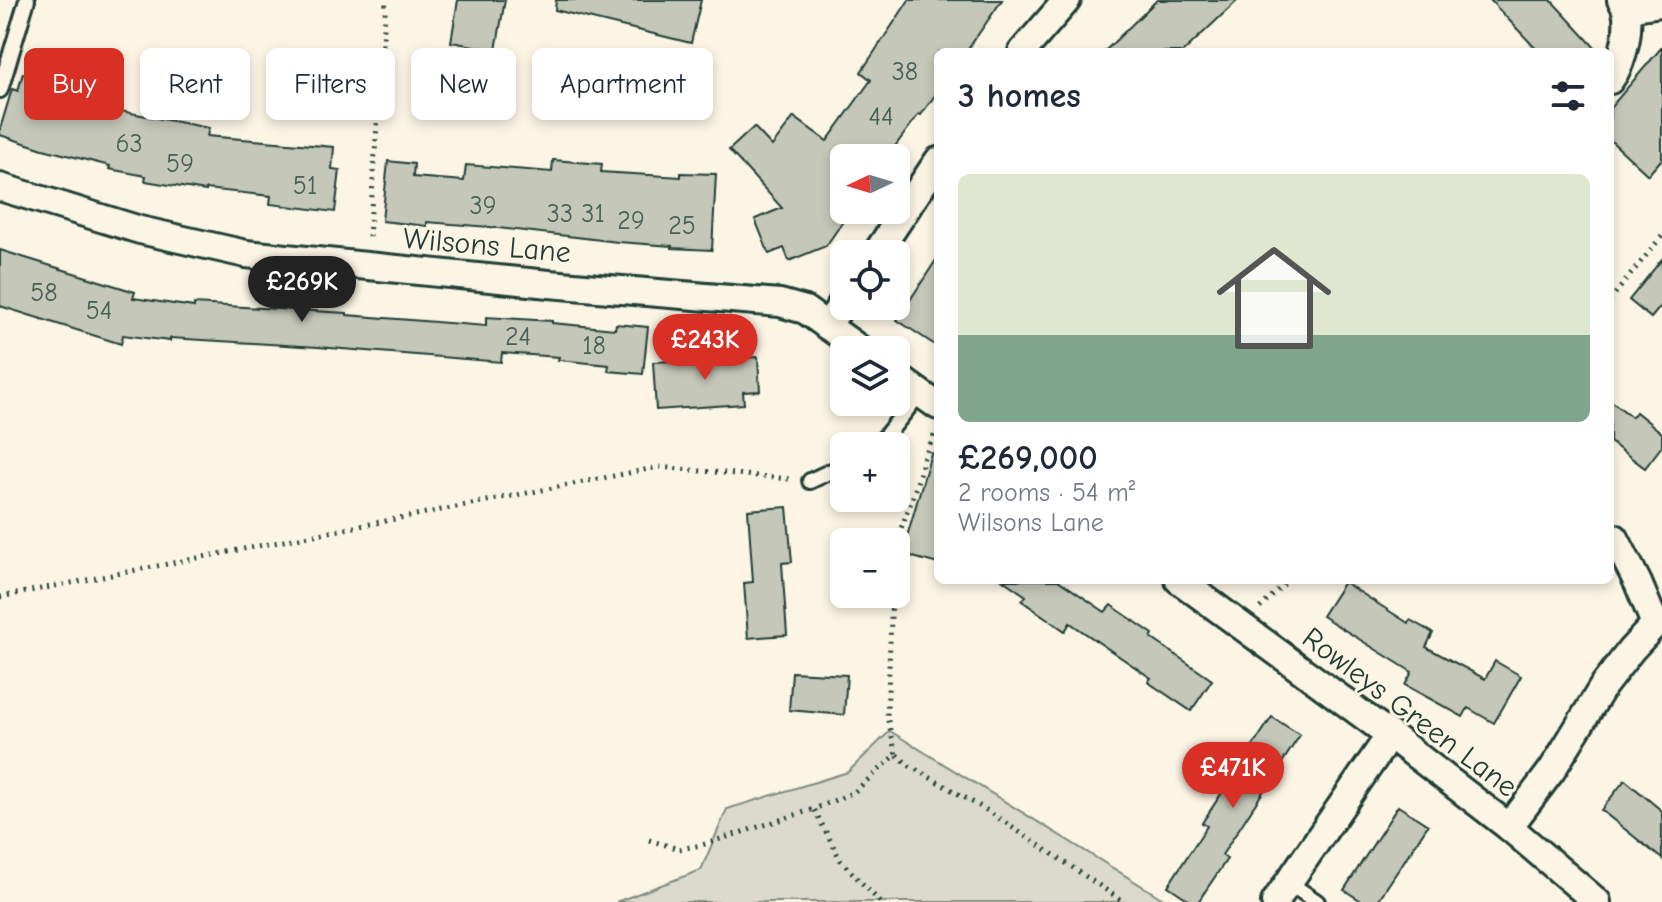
<!DOCTYPE html>
<html lang="en">
<head>
<meta charset="utf-8">
<style>
	:root { --surface:#fff; --page:#f2f2f3; --text:#1f2937; --muted:#747a83; --line:#e0e1e3; --accent:#d93025 }
	body { margin:0; font-family:"Comic Neue",sans-serif; background:var(--page); color:var(--text); height:100vh; display:flex; flex-direction:column; font-size:30px; white-space:nowrap }
	* { box-sizing:border-box; margin:0 }
	p { font-size:26px; color:var(--muted) }
	.icon { flex:none; width:44px; height:44px; fill:none; stroke:currentColor; stroke-width:2; stroke-linecap:round; stroke-linejoin:round }
	.map { position:relative; flex:1; overflow:hidden }
	.sheet { position:absolute; left:934px; top:48px; width:680px; height:536px; display:flex; flex-direction:column; background:var(--surface); border-radius:12px; box-shadow:0 4px 12px #0003 }
	.sheet>* { flex:none }
	.hud { position:absolute; left:24px; top:48px; width:760px; height:72px; display:flex; gap:16px }
	.needle { width:52px; rotate:266deg }
	.buttons { position:absolute; left:830px; top:144px; display:grid; gap:16px }
	.buttons a { display:grid; place-items:center; width:80px; height:80px; border-radius:12px; background:var(--surface); box-shadow:0 4px 12px #0003; font-size:40px }
	.price { position:absolute; translate:-50% -68px; padding:0 18px; border-radius:28px; background:var(--accent); color:#fff; font-size:26px; line-height:52px; filter:drop-shadow(0 2px 4px #0008) }
	.price::after { content:''; position:absolute; left:50%; top:48px; width:24px; height:18px; margin-left:-12px; background:inherit; clip-path:polygon(0 0,100% 0,50% 100%) }
	.price.active { background:#222; color:#fff }
	ul { padding:0; list-style:none }
	li { display:grid; align-content:center; gap:16px; height:424px; padding:0 24px }
	li+li { border-top:2px solid var(--line) }
	li span { display:grid; place-items:center; height:248px; border-radius:12px; color:#555 }
	li>.icon { margin-inline-start:auto }
	span .icon { width:144px; height:144px; fill:#fffc; stroke-width:1 }
	li b { font-size:34px }
	h2 { display:flex; justify-content:space-between; align-items:center; height:96px; padding:0 24px; font-size:34px }
	.pill { padding:0 28px; border-radius:12px; background:var(--surface); box-shadow:0 4px 12px #0003; font-size:28px; line-height:72px }
	.pill.active { background:var(--accent); color:#fff }
	.map>svg:first-child { display:block }
</style>
</head>
<body>
<div class="map">
<svg width="1662" height="902" viewBox="0 0 1662 902">
	<rect width="100%" height="100%" fill="#fcf5e5"/>
	<filter id="ink" filterUnits="userSpaceOnUse"><feTurbulence type="fractalNoise" baseFrequency=".0125" numOctaves="2"/><feDisplacementMap in="SourceGraphic" scale="16" xChannelSelector="R" yChannelSelector="G"/><feConvolveMatrix kernelMatrix="1 2 1 2 8 2 1 2 1" color-interpolation-filters="sRGB"/></filter>
	<g filter="url(#ink)">
		<path fill="#dcdacc" stroke="#7e8c80" stroke-width="2" d="M890,731L1168,902H616L701,870L727,809L848,772Z"/>
		<g fill="#c5c7b9" stroke="#1f3d34" stroke-width="2">
			<path d="M458,0H505L496,50L451,42Z"/>
			<path d="M556,0H701L691,43L555,10Z"/>
			<path d="M909,0H1002L966,52H938V91L921,115L919,114L887,157L844,158V220L826,246L789,261L784,248L769,254L755,219L782,208L729,150L754,127L772,146L794,117L827,141L871,80L861,72Z"/>
			<path d="M1157,0H1238L1183,52H1104Z"/>
			<path d="M1490,0H1551L1599,52H1539Z"/>
			<path d="M1662,47V159L1648,175L1610,140V108Z"/>
			<path d="M23,73L60,84L61,81L88,90L89,88L114,95L110,109L209,128L207,136L334,147L332,169L340,170L335,212L270,204L271,196L206,189V191L145,181L146,176L109,169L110,166L43,149L0,135V129L12,89L18,91Z"/>
			<path d="M553,160L602,164L601,172L681,177V173L716,174L712,250L672,248V246L618,242L490,227L427,222V226L382,221L388,161L414,164L413,177L464,181L466,165L552,172Z"/>
			<path d="M0,250L135,292L133,298L194,307V304L347,313V315L486,326V317L552,321V323L615,329L616,324L648,327L643,374L608,371L609,365L558,360L559,357L502,353L501,362L318,347L170,338V341L123,335L121,344L0,306Z"/>
			<path d="M938,257V347L897,320Z"/>
			<path d="M1662,259V305L1651,318L1629,300Z"/>
			<path d="M758,357L760,391L743,392L744,404L656,410L653,362Z"/>
			<path d="M1610,400L1632,417L1636,412L1662,433V446L1645,468L1610,442Z"/>
			<path d="M931,453L938,454V564L902,554Z"/>
			<path d="M787,507L792,562L782,563L787,635L748,638L744,583L753,582L748,510Z"/>
			<path d="M1003,580H1058L1105,612L1111,605L1153,634L1151,638L1212,680L1191,711L1148,682L1151,678L1070,623L1065,631L1022,601L1026,596Z"/>
			<path d="M1344,582L1408,623L1410,620L1433,633L1426,647L1485,679L1495,661L1521,676L1494,723L1468,708L1463,717L1405,685L1412,672L1322,616Z"/>
			<path d="M792,672L847,675L844,715L789,710Z"/>
			<path d="M1272,717L1300,735L1222,855L1227,859L1198,902H1192L1168,886L1207,826L1202,823Z"/>
			<path d="M1625,780L1662,811V859L1601,810Z"/>
			<path d="M1398,806L1428,825L1377,902H1363L1344,890Z"/>
		</g>
		<g fill="none" stroke-linecap="round" stroke-linejoin="round">
			<g stroke="#1f3d34" stroke-width="20">
				<g id="lane">
					<path d="M0,90L27,0"/>
					<path d="M875,446L884,438L920,393"/>
					<path d="M810,481L844,465"/>
					<path d="M1289,883L1317,902"/>
				</g>
			</g>
			<g stroke="#1f3d34" stroke-width="32">
				<g id="street">
					<path d="M1627,8L1662,3"/>
					<path d="M1022,52L1067,0"/>
					<path d="M1610,80C1623,63 1635,18 1621,0"/>
					<path d="M0,187L140,230L246,254L549,284L780,303L805,310L861,350"/>
					<path d="M876,254L938,161"/>
					<path d="M827,326L844,301"/>
					<path d="M896,376L938,406"/>
					<path d="M1615,538L1638,583L1655,624"/>
					<path d="M1179,580L1390,735L1509,827L1597,902"/>
					<path d="M1509,827L1552,770L1604,685L1631,650L1655,624L1662,622"/>
					<path d="M1275,902L1390,735"/>
				</g>
			</g>
			<g stroke="#1f3d34" stroke-width="5" stroke-dasharray="2 6" stroke-linecap="butt">
				<path d="M369,237L386,0"/>
				<path d="M1610,300L1662,236"/>
				<path d="M896,559L900,531L912,500L924,458L936,431"/>
				<path d="M0,597L659,467L789,479"/>
				<path d="M1260,608L1288,580"/>
				<path d="M897,755L910,766L988,811L1124,902"/>
				<path d="M649,840L679,849L702,845L814,809"/>
				<path d="M880,902L841,861L814,809L854,792L896,755L887,717L892,594"/>
			</g>
			<use href="#lane" stroke="#fcf5e5" stroke-width="14"/>
			<use href="#street" stroke="#fcf5e5" stroke-width="26"/>
		</g>
	</g>
	<g text-anchor="middle" stroke-width="6" stroke-linejoin="round" paint-order="stroke">
		<g font-size="26" fill="#486055">
			<text x="905" y="80">38</text>
			<text x="881" y="125">44</text>
			<text x="129" y="152">63</text>
			<text x="180" y="172">59</text>
			<text x="305" y="194">51</text>
			<text x="483" y="214">39</text>
			<text x="560" y="222">33</text>
			<text x="593" y="222">31</text>
			<text x="631" y="229">29</text>
			<text x="682" y="234">25</text>
			<text x="44" y="301">58</text>
			<text x="99" y="319">54</text>
			<text x="518" y="345">24</text>
			<text x="594" y="354">18</text>
		</g>
		<g font-size="30" fill="#1f3d34" stroke="#fcf5e5">
			<text transform="translate(487 245) rotate(5)" y="10">Wilsons Lane</text>
			<text transform="translate(1410 712) rotate(37)" y="10">Rowleys Green Lane</text>
		</g>
	</g>
</svg>
<div class="buttons">
<a><svg class="needle" viewBox="-14 -14 28 28"><path d="M0-13l5 13h-10z" fill="#e53935"/><path d="M0 13l5-13h-10z" fill="#747a83"/></svg></a>
<a><svg class="icon" aria-label="locate" viewBox="0 0 24 24"><circle cx="12" cy="12" r="6"/><path d="M12 2v4M12 18v4M2 12h4M18 12h4"/></svg></a>
<a><svg class="icon" aria-label="layers" viewBox="0 0 24 24"><path d="M12 4l9 5-9 5-9-5zM3 14l9 5 9-5"/></svg></a>
<a>+</a>
<a>−</a>
</div>
<b class="price active" style="left:302px;top:324px">£269K</b>
<b class="price" style="left:705px;top:382px">£243K</b>
<b class="price" style="left:1233px;top:810px">£471K</b>
<div class="hud">
<a class="pill active">Buy</a>
<a class="pill">Rent</a>
<a class="pill">Filters</a>
<a class="pill">New</a>
<a class="pill">Apartment</a>
</div>
<section class="sheet">
<h2>3 homes<svg class="icon" aria-label="filters" viewBox="0 0 24 24"><path d="M4 7h16M4 17h16"/><circle cx="9" cy="7" r="2"/><circle cx="15" cy="17" r="2"/></svg></h2>
<ul>
<li><span style="background:linear-gradient(#dfe7d0 65%,#7fa58c 0)"><svg class="icon" aria-label="home" viewBox="0 0 24 24"><path d="M3 11l9-7 9 7M6 9v11h12V9"/></svg></span><div><b>£269,000</b><p>2 rooms · 54 m²</p><p>Wilsons Lane</p></div></li>
</ul>
</section>
</div>
</body>
</html>
